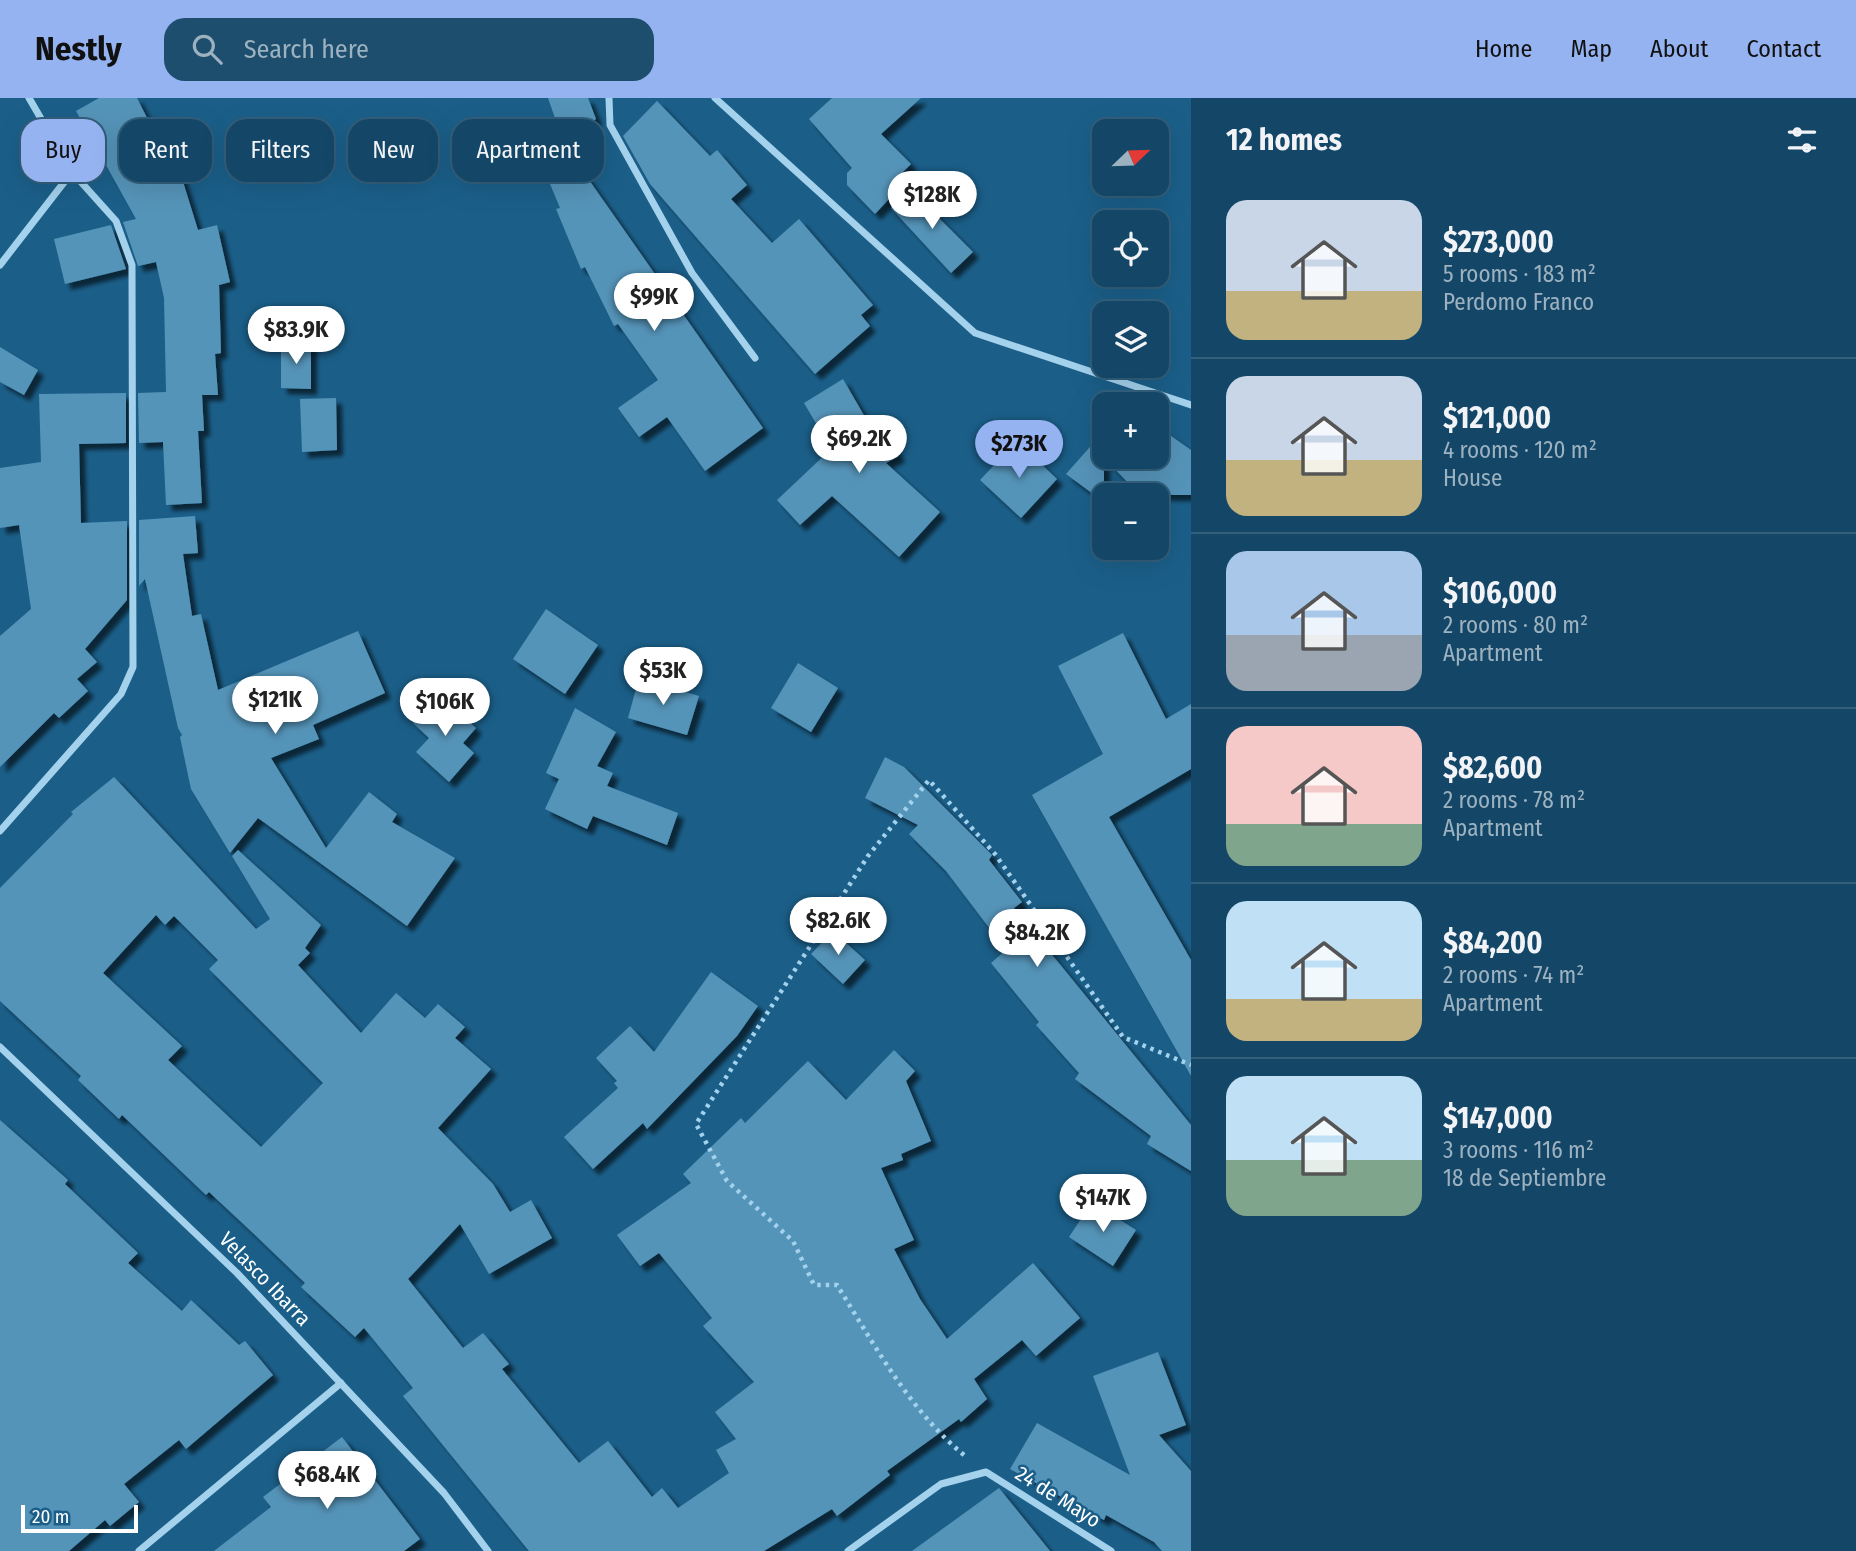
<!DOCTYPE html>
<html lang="en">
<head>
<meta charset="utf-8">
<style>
	:root { --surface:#144767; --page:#1d4e6d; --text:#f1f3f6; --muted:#9db2c0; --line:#335f7b; --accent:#95b2f1 }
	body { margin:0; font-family:"Fira Sans Condensed",sans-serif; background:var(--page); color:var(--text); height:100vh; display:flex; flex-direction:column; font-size:26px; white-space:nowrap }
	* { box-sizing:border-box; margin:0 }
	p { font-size:23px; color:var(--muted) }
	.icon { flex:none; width:38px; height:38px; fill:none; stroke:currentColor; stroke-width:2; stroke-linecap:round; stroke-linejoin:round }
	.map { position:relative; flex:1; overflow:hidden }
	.panel { display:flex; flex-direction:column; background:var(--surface); width:665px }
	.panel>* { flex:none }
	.top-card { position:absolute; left:21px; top:21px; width:665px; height:63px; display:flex; gap:14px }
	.needle { width:46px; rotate:67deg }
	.controls { position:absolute; left:1092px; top:21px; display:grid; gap:14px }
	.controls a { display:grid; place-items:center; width:77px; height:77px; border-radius:14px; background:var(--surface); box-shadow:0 7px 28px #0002,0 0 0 2px var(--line); font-size:35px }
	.scale { position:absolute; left:21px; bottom:18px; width:117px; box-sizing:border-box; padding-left:7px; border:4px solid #fff; border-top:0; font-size:19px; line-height:24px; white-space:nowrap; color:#fff; -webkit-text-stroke:5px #1b5f89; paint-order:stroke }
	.price { position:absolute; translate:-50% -60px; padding:0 16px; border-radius:24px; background:#fff; color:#222; font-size:23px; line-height:46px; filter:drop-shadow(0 2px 4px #0008) }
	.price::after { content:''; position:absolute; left:50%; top:42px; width:21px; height:16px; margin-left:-10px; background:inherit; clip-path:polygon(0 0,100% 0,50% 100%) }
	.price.selected { background:var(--accent); color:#111 }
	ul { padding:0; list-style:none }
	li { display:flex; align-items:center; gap:21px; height:175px; padding:0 35px }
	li+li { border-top:2px solid var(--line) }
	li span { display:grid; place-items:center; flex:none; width:196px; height:140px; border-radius:21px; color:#555 }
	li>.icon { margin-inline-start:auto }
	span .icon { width:84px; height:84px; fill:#fffc; stroke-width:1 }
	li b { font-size:30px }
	h2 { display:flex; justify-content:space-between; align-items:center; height:84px; padding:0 35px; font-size:30px }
	.chip { padding:0 24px; border-radius:21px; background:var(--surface); box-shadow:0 7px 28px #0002,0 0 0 2px var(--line); font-size:24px; line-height:63px }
	.chip.selected { background:var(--accent); color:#111 }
	header { display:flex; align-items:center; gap:42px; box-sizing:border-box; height:98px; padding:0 35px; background:var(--accent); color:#111 }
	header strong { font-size:33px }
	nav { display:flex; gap:38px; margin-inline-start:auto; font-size:24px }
	.search { width:490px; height:63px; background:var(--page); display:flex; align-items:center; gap:18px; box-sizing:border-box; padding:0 24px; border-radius:21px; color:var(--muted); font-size:26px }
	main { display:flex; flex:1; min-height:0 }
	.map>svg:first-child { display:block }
</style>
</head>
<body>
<header>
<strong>Nestly</strong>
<div class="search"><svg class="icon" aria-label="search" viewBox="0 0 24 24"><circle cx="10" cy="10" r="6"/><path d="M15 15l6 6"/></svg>Search here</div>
<nav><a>Home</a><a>Map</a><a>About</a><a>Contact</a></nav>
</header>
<main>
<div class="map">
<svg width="1191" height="1453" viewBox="0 0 1191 1453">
	<defs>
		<filter id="shadow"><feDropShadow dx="6" dy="6" stdDeviation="2" flood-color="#0009"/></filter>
	</defs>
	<rect width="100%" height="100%" fill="#1b5f89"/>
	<g fill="#5594b9" fill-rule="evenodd" filter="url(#shadow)">
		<path d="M99,0H137L175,75L180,74L198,132L217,127L230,184L219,187L221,255L215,256L218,297H202L204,333H198L202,405L166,407L163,344L139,345L138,295L166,294L164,200L156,164L138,168L123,124L136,121L76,13Z"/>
		<path d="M548,0H588L596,21L564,46Z"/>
		<path d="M832,0H921L881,36L911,66L898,79L904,85L875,116L847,87V75L852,70L809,21Z"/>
		<path d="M657,3L710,58L717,52L747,87L731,101L772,145L799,121L873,207L861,217L870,228L815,276L650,86L623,38Z"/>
		<path d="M582,72L763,330L705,373L667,319L639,339L618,310L658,282L618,226L614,228L585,169L581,171L556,111L560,110L550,86Z"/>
		<path d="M910,91L973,154L951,175L891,110Z"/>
		<path d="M111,127L126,171L65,186L54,141Z"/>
		<path d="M281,245H311V291L281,290Z"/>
		<path d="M0,249L38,272L24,297L0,284Z"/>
		<path d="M843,281L869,326L878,321L899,358L886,365L940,414L899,459L832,398L800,427L777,402L831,351L804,305Z"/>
		<path d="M126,295V345L79,346L81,425L127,423V502L85,551L97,564L77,581L88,593L59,620L54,615L0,669V538L31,511L19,427L0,430V370L41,364L39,296Z"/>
		<path d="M336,300L337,352L302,354L300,301Z"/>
		<path d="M1157,328L1191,352V397H1140L1104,360V404L1066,376L1104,333V359H1157Z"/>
		<path d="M1017,343L1057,381L1021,420L980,382Z"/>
		<path d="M195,418L198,455L183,456L192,518L201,516L218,592L358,533L385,595L313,627L319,641L271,660L326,750L369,694L397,716L392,724L455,760L407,828L258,720L230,755L191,691L180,639L182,637L178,630L145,481L139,488V422Z"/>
		<path d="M546,511L598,547L565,596L513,561Z"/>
		<path d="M1123,535L1166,621L1191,606V671L1109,719L1191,862V978L1032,697L1103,656L1058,568Z"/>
		<path d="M798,565L838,590L811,634L771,610Z"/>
		<path d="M639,580L699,598L687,637L628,620Z"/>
		<path d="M438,596L476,630L463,645L474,655L449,684L416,654L429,640L413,625Z"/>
		<path d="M575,610L616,634L597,668L613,675L607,688L678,715L667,747L593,718L587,731L545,711L559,681L546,675Z"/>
		<path d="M885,659L904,669L992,757L989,762L1022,804L1014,810L1191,1027V1073L1147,1046L1151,1038L1075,981L1079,975L1036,927L1039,924L991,865L1006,852L946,773L909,736L918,727L865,700Z"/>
		<path d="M114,679L256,831L270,821L232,758L238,752L321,827L305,850L310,855L298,867L361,935L396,895L425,920L438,906L465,929L455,940L491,971L438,1030L493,1086L510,1114L531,1102L552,1140L489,1176L460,1126L408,1181L463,1250L483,1235L509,1266L502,1271L579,1365L608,1343L652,1399L662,1390L678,1410L729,1375L716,1352L736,1341L715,1314L754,1284L703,1228L712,1220L659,1155L640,1168L617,1137L691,1085L683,1076L741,1020L745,1025L808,963L846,1002L894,952L915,973L906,983L931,1043L901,1056L903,1062L881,1070L914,1142L894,1151L920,1201L947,1241L1033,1165L1080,1220L1036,1258L1022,1242L974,1281L987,1301L961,1324L959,1321L887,1373L890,1377L837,1418L832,1411L764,1453H529L403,1298L413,1290L364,1230L355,1239L301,1189L305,1185L254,1136L209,1094L206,1097L122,1017L119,1021L78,982L81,978L0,903V790L73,716L71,714ZM156,817L165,827L174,818L218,862L209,871L323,985L261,1049L168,962L182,948L103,875Z"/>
		<path d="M833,833L865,862L843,886L811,856Z"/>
		<path d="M711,874L758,908L737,938L647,1031L643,1025L593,1071L564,1039L618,990L614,985L617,983L596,960L630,928L654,954Z"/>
		<path d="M0,1022L68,1082L65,1086L138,1155L128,1165L182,1213L191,1202L239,1247L245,1243L273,1277L186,1351L179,1342L124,1386L139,1404L110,1428L105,1422L69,1453H0Z"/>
		<path d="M1092,1104L1136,1132L1113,1168L1069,1139Z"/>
		<path d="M1158,1254L1186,1327L1159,1337L1191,1373V1453H1162L1154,1444L1106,1417L1104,1422L1010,1371L1037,1325L1130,1377L1093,1278Z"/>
		<path d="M342,1339L420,1441L404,1453H214L271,1409L263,1399Z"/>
		<path d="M999,1390L1050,1453H912Z"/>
	</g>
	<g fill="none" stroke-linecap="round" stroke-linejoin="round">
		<path stroke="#a4d2ed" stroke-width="4.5" stroke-dasharray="3.5 5" stroke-linecap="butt" d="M964,1357C910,1313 874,1246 837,1187H814L793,1143L727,1083L696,1026L868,758L929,682L995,756L1123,939L1191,967"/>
		<g stroke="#a4d2ed" stroke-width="7">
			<path d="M609,0L610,27L692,175L755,260"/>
			<path d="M715,0L975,235L1191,307"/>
			<path d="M0,167L72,74"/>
			<path d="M0,733L121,596L133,569L132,167L116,123L72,74L29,0"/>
			<path d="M0,949L237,1175L444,1395L488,1453"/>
			<path d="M139,1453L341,1285"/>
			<path d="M848,1453L941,1386L986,1374L1111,1453"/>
		</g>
	</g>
	<g text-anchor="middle" stroke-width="5" stroke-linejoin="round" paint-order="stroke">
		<g font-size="21" fill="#fff" stroke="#1b5f89">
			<text transform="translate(265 1181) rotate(46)" y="7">Velasco Ibarra</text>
			<text transform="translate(1058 1399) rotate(32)" y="7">24 de Mayo</text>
		</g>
	</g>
</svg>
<div class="controls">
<a><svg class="needle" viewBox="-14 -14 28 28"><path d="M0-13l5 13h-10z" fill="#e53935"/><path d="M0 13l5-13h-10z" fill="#9db2c0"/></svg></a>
<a><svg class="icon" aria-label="locate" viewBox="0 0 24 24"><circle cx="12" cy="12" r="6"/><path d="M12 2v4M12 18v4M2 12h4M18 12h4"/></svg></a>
<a><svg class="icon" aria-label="layers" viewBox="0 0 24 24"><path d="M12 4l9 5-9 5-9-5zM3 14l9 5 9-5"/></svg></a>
<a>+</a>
<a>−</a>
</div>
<div class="scale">20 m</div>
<b class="price" style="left:932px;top:133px">$128K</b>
<b class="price" style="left:654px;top:235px">$99K</b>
<b class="price" style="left:296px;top:268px">$83.9K</b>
<b class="price" style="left:859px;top:377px">$69.2K</b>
<b class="price selected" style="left:1019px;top:382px">$273K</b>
<b class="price" style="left:663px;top:609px">$53K</b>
<b class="price" style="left:275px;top:638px">$121K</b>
<b class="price" style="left:445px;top:640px">$106K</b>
<b class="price" style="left:838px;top:859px">$82.6K</b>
<b class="price" style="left:1037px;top:871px">$84.2K</b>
<b class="price" style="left:1103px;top:1136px">$147K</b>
<b class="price" style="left:327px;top:1413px">$68.4K</b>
<div class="top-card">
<a class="chip selected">Buy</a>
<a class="chip">Rent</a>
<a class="chip">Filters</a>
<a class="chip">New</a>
<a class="chip">Apartment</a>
</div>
</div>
<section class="panel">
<h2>12 homes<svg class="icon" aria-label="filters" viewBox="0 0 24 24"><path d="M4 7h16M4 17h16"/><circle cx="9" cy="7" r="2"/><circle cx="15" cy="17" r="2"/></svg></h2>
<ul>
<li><span style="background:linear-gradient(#c9d6e8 65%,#c2b280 0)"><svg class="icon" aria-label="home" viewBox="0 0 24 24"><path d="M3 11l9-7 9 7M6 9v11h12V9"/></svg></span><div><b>$273,000</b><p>5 rooms · 183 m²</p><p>Perdomo Franco</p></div></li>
<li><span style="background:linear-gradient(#c9d6e8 60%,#c2b280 0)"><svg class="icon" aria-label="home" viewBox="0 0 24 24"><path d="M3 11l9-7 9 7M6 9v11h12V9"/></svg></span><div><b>$121,000</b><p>4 rooms · 120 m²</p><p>House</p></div></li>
<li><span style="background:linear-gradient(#a9c7e8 60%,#9aa5b1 0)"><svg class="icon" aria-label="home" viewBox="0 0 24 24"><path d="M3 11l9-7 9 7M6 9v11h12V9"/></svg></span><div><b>$106,000</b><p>2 rooms · 80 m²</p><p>Apartment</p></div></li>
<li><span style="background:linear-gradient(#f6c9c9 70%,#7fa58c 0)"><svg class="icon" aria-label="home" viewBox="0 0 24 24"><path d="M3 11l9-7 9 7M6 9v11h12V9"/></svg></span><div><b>$82,600</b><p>2 rooms · 78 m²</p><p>Apartment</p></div></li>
<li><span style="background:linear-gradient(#bfe0f5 70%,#c2b280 0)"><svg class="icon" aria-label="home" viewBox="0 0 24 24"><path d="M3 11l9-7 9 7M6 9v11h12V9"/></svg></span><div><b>$84,200</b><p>2 rooms · 74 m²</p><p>Apartment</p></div></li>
<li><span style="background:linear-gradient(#bfe0f5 60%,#7fa58c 0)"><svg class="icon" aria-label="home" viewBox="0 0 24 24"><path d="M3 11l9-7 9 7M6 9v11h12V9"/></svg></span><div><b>$147,000</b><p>3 rooms · 116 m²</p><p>18 de Septiembre</p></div></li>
</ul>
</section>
</main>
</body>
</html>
